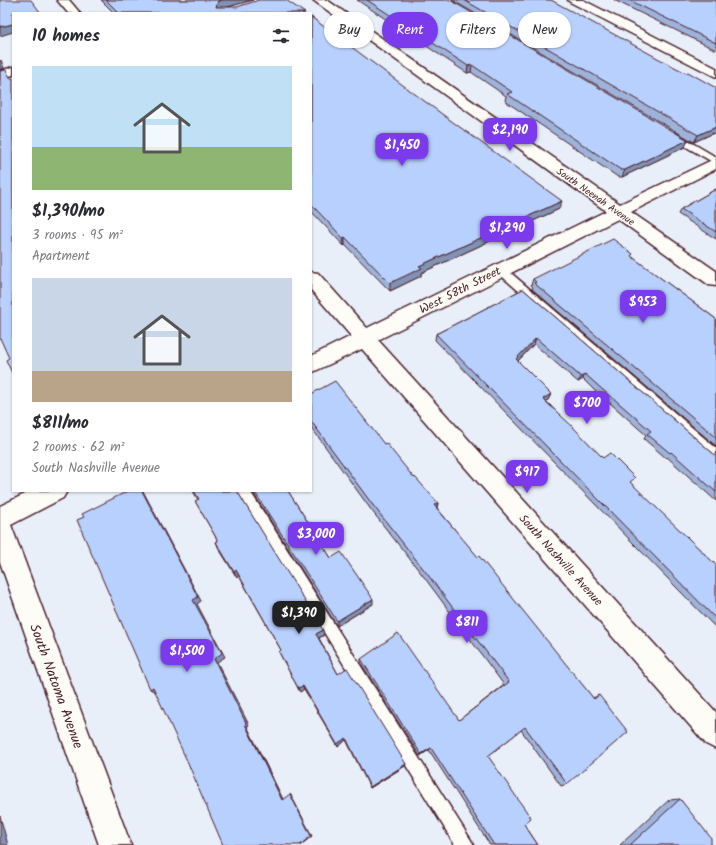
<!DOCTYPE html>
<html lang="en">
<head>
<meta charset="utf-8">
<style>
	:root { --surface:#fff; --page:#f7f7f7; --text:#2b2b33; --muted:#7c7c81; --accent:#7c3aed }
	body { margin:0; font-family:Kalam,sans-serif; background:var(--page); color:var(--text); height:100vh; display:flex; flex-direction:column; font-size:15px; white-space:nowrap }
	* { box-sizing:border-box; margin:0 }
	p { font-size:13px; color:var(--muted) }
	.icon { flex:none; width:22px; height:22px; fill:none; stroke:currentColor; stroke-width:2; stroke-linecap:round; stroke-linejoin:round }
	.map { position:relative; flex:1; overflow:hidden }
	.side { position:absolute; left:12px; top:12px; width:300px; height:480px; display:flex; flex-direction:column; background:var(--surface); border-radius:0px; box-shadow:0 1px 3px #0004 }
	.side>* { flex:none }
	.banner { position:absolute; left:324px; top:12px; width:332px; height:36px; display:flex; gap:8px }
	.price { position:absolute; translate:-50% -34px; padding:0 9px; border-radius:8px; background:var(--accent); color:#fff; font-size:13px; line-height:26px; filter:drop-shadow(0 1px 2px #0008) }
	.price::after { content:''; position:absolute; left:50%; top:24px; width:12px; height:9px; margin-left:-6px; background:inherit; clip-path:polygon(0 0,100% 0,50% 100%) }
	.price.on { background:#222; color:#fff }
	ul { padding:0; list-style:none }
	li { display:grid; align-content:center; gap:8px; height:212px; padding:0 20px }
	li span { display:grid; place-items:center; height:124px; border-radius:0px; color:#555 }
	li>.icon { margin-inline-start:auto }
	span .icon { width:72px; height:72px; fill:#fffc; stroke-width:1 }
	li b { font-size:17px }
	h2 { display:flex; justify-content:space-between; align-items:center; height:48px; padding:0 20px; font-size:17px }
	.pill { padding:0 14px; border-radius:18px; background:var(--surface); box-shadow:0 1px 3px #0004; font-size:14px; line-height:36px }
	.pill.on { background:var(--accent); color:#fff }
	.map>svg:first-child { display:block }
</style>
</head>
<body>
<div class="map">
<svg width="716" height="845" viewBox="0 0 716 845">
	<rect width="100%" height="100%" fill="#e8eff9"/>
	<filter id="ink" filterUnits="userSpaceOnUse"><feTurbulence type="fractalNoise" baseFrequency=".025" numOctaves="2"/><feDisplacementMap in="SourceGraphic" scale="8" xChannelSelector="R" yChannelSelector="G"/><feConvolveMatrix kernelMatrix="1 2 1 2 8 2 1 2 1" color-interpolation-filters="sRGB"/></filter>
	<g filter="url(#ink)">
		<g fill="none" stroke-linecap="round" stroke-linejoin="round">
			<g stroke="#4a1f2b" stroke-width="3">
				<g id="lane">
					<path d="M669,133H675L716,157V164L669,137Z"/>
					<path d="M501,267L505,268L716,448V461L712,460L497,272L496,270Z"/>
					<path d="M237,491H250L474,845H455Z"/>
				</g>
			</g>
			<g stroke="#4a1f2b" stroke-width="3">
				<g id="street">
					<path d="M57,0H69L80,13H68Z"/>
					<path d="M313,0H327L620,204L716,158V169L631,212L716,271V286L709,285L618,219L378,340L716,712V749L706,744L362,349L311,373V356L351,336L311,290V272L318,273L367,328L606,211Z"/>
					<path d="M568,0H583L716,68V77L570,2Z"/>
					<path d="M13,67V75L0,79V71Z"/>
					<path d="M31,491H67L63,498L11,525L131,845H99L0,562V506Z"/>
				</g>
			</g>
			<use href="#lane" fill="#fdfcf7" fill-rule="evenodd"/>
			<use href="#street" fill="#fdfcf7" fill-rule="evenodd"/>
		</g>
		<g fill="#9eb3da" stroke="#4a1f2b">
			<path d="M101,0H253L227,7L305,13H114Z"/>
			<path d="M357,0H450L685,147L622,177H618L505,101L506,96L471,72L467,73Z"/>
			<path d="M452,0H551L716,132L694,142Z"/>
			<path d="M614,0H716V50Z"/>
			<path d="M311,17L559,209L421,273V276L390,291L345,245L344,246L311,211Z"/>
			<path d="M716,189V239L678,214L681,209Z"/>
			<path d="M632,257L716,319V446L532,289L533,287L531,285L533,279Z"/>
			<path d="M523,289L716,456V501L667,457L666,458L644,439L646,435L610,403L608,404L583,379L578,382L534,344L518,361L551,394L548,400L546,401L603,458L631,484L716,565V628L435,340L436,334Z"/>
			<path d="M311,394L384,444L414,478L438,503L437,508L593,698L599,695L567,784L561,786L521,730L488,756L524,824L538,845H490L429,750L420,756L361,663V659L459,720L504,685L424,577L372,511L311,427Z"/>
			<path d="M193,491H237L324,635L319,638L338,674L406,764L405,766L370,788L346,740L338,747L304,689L300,692L281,656L279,652L281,650L239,576L237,578L219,549L216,542L218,541L195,501L198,500Z"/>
			<path d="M252,491H288L331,558L373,604L337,626Z"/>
			<path d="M680,799L711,845H620L669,800Z"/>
		</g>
		<g fill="#8192b2" stroke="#4a1f2b">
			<path d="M222,0H253L220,9L216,7L218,1Z"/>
			<path d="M13,24V32L0,36V27Z"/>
			<path d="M1,60L4,68L0,70V61Z"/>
			<path d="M472,65L471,72L467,73L468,66Z"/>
			<path d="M716,127V132L694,142L698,135Z"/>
			<path d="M688,140L685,147L622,177L625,170Z"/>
			<path d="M562,201L559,209L421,273V276L390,291V283L419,266Z"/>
			<path d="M345,237V245L344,246L343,238Z"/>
			<path d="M536,338L534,344L514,365L516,359Z"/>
			<path d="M585,374L583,379L578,382L581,377Z"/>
			<path d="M551,394L548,400L541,404L543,399Z"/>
			<path d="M142,491H143L201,601L197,604L225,657L217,662L249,725L247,726L284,801L282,800L214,659Z"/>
			<path d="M438,503L436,510L434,505Z"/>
			<path d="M236,570L239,576L237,578L234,572Z"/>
			<path d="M373,599V604L337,626V621Z"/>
			<path d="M323,630L324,635L317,639L316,634Z"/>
			<path d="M303,686L304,689L300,692L298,688Z"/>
			<path d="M153,687L157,690L155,692L150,689Z"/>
			<path d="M346,738V740L338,747L337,744Z"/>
			<path d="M431,748L429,750L420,756L421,754Z"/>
			<path d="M406,764L405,766L370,788V787Z"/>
			<path d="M290,794L291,795L312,836L301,845H300Z"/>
			<path d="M0,816L8,845H0Z"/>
		</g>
		<g fill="#b8d0fe" stroke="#4a1f2b">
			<path d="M0,0H31L41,13H13V24L0,27Z"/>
			<path d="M106,0H222L218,1L216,7H237L259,0H286L305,13H119Z"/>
			<path d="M367,0H450L688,140L625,170H621L507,94L512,92L472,65L468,66Z"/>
			<path d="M464,0H551L663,61L686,73L688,72L716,88V127L698,135Z"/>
			<path d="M629,0H716V43Z"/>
			<path d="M311,17L450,120L562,201L419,266L422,268L390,283L345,237L343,238L311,204Z"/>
			<path d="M6,70L11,79L13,78V375L6,360L9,358L0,338V71Z"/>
			<path d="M716,189V232L681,209Z"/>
			<path d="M613,239L633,254L631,256L716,319V437L534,283L536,282L533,279Z"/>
			<path d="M523,289L716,456V492L671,452L670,453L647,434L651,431L613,398H612L585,374L581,377L536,338L516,359L551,394L543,399L572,426L603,458L610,453L635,478L630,482L716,565V619L436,334Z"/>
			<path d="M335,381L384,444L386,443L414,478L415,477L438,503L434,505L478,557L479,556L594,699L599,695L628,732L567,784L525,727L488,756L531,818L524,824L538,845H494L431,748L421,754L361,659L398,633L459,720L509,682L425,571L372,504L311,421V394Z"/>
			<path d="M128,491H142L198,597L193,600L222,653L214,659L246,723L245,724L282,800L290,794L311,836L300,845H223L188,763L153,687L150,689L77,520L84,517L82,514Z"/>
			<path d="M194,491H237L323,630L316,634L338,674L347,668L406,764L370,787L346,738L337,744L303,686L298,688L279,652L281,650L236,570L234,572L216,542L218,541L195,501L199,499Z"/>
			<path d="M254,491H288L331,558L341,552L373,599L337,621Z"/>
			<path d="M680,799L711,838V845H630Z"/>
		</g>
	</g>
	<g text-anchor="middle" stroke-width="3" stroke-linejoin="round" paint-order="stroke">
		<g font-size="10" fill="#4a1f2b" stroke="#fdfcf7">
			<text transform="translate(596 196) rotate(35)" y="4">South Neenah Avenue</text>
		</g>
		<g font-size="12" fill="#4a1f2b" stroke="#fdfcf7">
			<text transform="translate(460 290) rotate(-27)" y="4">West 58th Street</text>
			<text transform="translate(561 560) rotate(48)" y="4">South Nashville Avenue</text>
		</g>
		<g font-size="14" fill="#4a1f2b" stroke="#fdfcf7">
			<text transform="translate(57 686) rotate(70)" y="5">South Natoma Avenue</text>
		</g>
	</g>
</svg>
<b class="price" style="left:510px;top:152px">$2,190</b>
<b class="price" style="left:402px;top:167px">$1,450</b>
<b class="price" style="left:507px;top:250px">$1,290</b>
<b class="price" style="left:643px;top:324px">$953</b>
<b class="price" style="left:587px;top:425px">$700</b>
<b class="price" style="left:527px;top:494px">$917</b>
<b class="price" style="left:316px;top:556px">$3,000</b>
<b class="price on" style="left:299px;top:635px">$1,390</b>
<b class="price" style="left:467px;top:644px">$811</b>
<b class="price" style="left:187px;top:673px">$1,500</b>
<div class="banner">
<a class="pill">Buy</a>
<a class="pill on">Rent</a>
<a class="pill">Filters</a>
<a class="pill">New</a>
</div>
<section class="side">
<h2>10 homes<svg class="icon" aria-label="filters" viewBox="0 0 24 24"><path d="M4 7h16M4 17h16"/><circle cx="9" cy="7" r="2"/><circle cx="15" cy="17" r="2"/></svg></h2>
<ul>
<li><span style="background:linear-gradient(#bfe0f5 65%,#8fb573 0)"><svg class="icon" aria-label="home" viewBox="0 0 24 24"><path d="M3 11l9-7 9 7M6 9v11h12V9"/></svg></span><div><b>$1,390/mo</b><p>3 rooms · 95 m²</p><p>Apartment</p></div></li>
<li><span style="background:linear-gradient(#c9d6e8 75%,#b9a48a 0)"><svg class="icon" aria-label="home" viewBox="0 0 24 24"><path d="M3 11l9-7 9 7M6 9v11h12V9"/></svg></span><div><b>$811/mo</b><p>2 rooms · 62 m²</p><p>South Nashville Avenue</p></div></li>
</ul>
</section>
</div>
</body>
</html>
